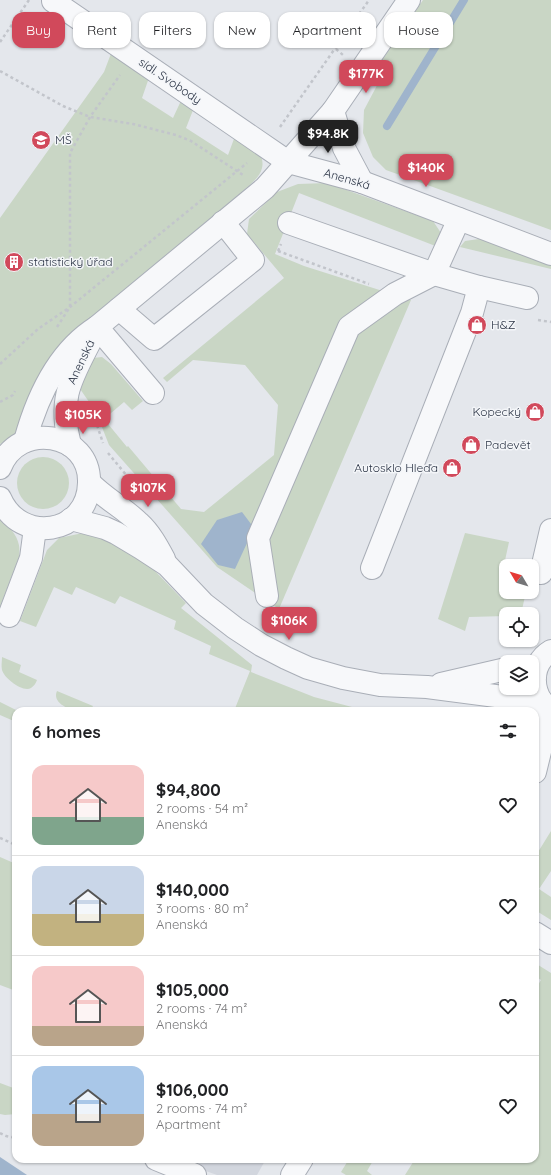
<!DOCTYPE html>
<html lang="en">
<head>
<meta charset="utf-8">
<style>
	:root { --surface:#fff; --page:#f2f2f2; --text:#202124; --muted:#757577; --line:#e0e0e0; --accent:#d1495b }
	body { margin:0; font-family:Quicksand,sans-serif; background:var(--page); color:var(--text); height:100vh; display:flex; flex-direction:column; font-size:15px; white-space:nowrap }
	* { box-sizing:border-box; margin:0 }
	p { font-size:13px; color:var(--muted) }
	.icon { flex:none; width:22px; height:22px; fill:none; stroke:currentColor; stroke-width:2; stroke-linecap:round; stroke-linejoin:round }
	.map { position:relative; flex:1; overflow:hidden }
	.panel { position:absolute; left:12px; top:707px; width:527px; height:456px; display:flex; flex-direction:column; background:var(--surface); border-radius:12px; box-shadow:0 1px 3px #0004 }
	.panel>* { flex:none }
	.guide { position:absolute; left:12px; top:12px; width:527px; height:36px; display:flex; gap:8px }
	.needle { width:26px; rotate:308deg }
	.fabs { position:absolute; left:499px; top:559px; display:grid; gap:8px }
	.fabs a { display:grid; place-items:center; width:40px; height:40px; border-radius:8px; background:var(--surface); box-shadow:0 1px 3px #0004; font-size:20px }
	.price { position:absolute; translate:-50% -34px; padding:0 9px; border-radius:8px; background:var(--accent); color:#fff; font-size:13px; line-height:26px; filter:drop-shadow(0 1px 2px #0008) }
	.price::after { content:''; position:absolute; left:50%; top:24px; width:12px; height:9px; margin-left:-6px; background:inherit; clip-path:polygon(0 0,100% 0,50% 100%) }
	.price.current { background:#222; color:#fff }
	ul { padding:0; list-style:none }
	li { display:flex; align-items:center; gap:12px; height:100px; padding:0 20px }
	li+li { border-top:1px solid var(--line) }
	li span { display:grid; place-items:center; flex:none; width:112px; height:80px; border-radius:12px; color:#555 }
	li>.icon { margin-inline-start:auto }
	span .icon { width:48px; height:48px; fill:#fffc; stroke-width:1 }
	li b { font-size:17px }
	h2 { display:flex; justify-content:space-between; align-items:center; height:48px; padding:0 20px; font-size:17px }
	.tag { padding:0 14px; border-radius:12px; background:var(--surface); box-shadow:0 1px 3px #0004; font-size:14px; line-height:36px }
	.tag.current { background:var(--accent); color:#fff }
	.map>svg:first-child { display:block }
</style>
</head>
<body>
<div class="map">
<svg width="551" height="1175" viewBox="0 0 551 1175">
	<rect width="100%" height="100%" fill="#e4e7ec"/>
	<path fill="#d2d6de" d="M172,1159H266L257,1175H217Z"/>
	<g fill="#c9d6c5">
		<path d="M423,0H551V230L386,170L373,157L363,133L364,110L383,74L376,69Z"/>
		<path d="M115,43L152,69L142,98L173,118L185,92L197,100L186,128L228,155L238,128C247,138 266,153 262,168C260,178 248,186 242,192L74,331L54,356L19,431L13,437L0,444V218L104,72Z"/>
		<path d="M327,183L433,221L441,233L438,247L299,193L275,254L304,266L411,300L279,609L217,567L109,445L96,412L78,386L93,358L102,357L111,364L143,401L132,410L124,402L104,419L127,447L128,446L181,509L204,512L274,455L278,405L245,365L193,360L167,382L163,378L284,278L247,234L249,219L277,192L298,184Z"/>
		<path d="M479,239L551,264V269L460,247L465,241Z"/>
		<circle cx="43" cy="483" r="26"/>
		<path d="M0,518C12,530 22,539 19,557L0,607Z"/>
		<path d="M83,533L108,537L154,570L186,603L181,608L252,665L251,672L314,697L352,707L379,711H234L250,671L209,654L211,646L174,629L176,621L120,596L115,604L76,587L72,595L54,587L36,627L20,621L47,550L59,538Z"/>
		<path d="M465,533L509,542L504,565L509,566H506V592H526L521,614H506V616L469,617L465,631L438,619Z"/>
		<path d="M2,657L21,665L19,672L37,680C36,683 34,686 31,688C23,693 4,678 2,670C1,666 2,661 2,657Z"/>
		<path d="M57,691L93,706L90,711C86,711 81,712 77,711C67,709 52,702 57,691Z"/>
		<path d="M0,702L18,711H16V722L0,715Z"/>
		<path d="M551,831V871L539,889L551,897V920L535,910V857Z"/>
		<path d="M0,857L16,864V991L0,985Z"/>
		<path d="M535,963L551,973V1175H405L415,1159H535V990L541,980L535,976Z"/>
		<path d="M0,1083L16,1089V1114L5,1115L0,1114Z"/>
		<path d="M349,1159H374L367,1171L372,1175H346L341,1172Z"/>
	</g>
	<g fill="#9fb4cc">
		<path d="M242,512L254,528L235,569L218,565L201,544L217,520Z"/>
		<path d="M0,1157L27,1175H0Z"/>
	</g>
	<g fill="none" stroke-linecap="round" stroke-linejoin="round">
		<path stroke="#9fb4cc" stroke-width="8" d="M387,126L464,0"/>
		<g stroke="#a9aeb7" stroke-width="24">
			<g id="minor">
				<path d="M54,0L53,1L288,162L362,182L551,254"/>
				<path d="M333,111L344,148L362,182"/>
				<path d="M289,223L434,274L479,287L527,298"/>
				<path d="M119,309L154,339L253,260L223,222"/>
				<path d="M97,327L153,393"/>
				<path d="M25,441C37,397 57,352 97,327L265,188L333,111L409,0"/>
				<path d="M70,445C57,396 73,376 94,334"/>
				<path d="M0,468C18,420 91,432 89,483C88,535 20,545 0,498"/>
				<path d="M89,482C104,498 124,508 139,523C150,533 157,546 164,559"/>
				<path d="M71,519L105,528L116,533L141,548L167,565L204,604L235,628L261,645L286,658L308,668L343,678L380,685L427,687L542,702"/>
				<path d="M372,568L472,313L479,287"/>
				<path d="M541,573L551,530"/>
				<path d="M267,596L258,538L349,327L395,294L434,274L459,219"/>
				<path d="M9,616L31,558L35,528"/>
				<path d="M551,651C529,664 530,696 551,710"/>
				<path d="M441,684L506,669"/>
				<path d="M535,772L544,735L548,708"/>
				<path d="M535,933L551,943"/>
				<path d="M156,1159L195,1175"/>
				<path d="M292,1175L302,1159"/>
			</g>
		</g>
		<g stroke="#c2c5cb" stroke-width="2.5" stroke-dasharray="3 3" stroke-linecap="butt">
			<path d="M0,42L29,0"/>
			<path d="M336,49L343,55"/>
			<path d="M0,71L63,106L90,117L133,124L176,135L191,141L243,175"/>
			<path d="M280,127L369,0"/>
			<path d="M278,251L281,244"/>
			<path d="M278,251L369,284"/>
			<path d="M538,320L551,322"/>
			<path d="M57,327L70,307V153L90,117L120,75"/>
			<path d="M0,364L38,329L70,307L247,163"/>
			<path d="M0,402L13,395L15,391"/>
			<path d="M90,416L96,422L103,443"/>
			<path d="M108,453L137,488"/>
			<path d="M514,646L524,642"/>
			<path d="M0,838L16,845"/>
			<path d="M0,1133L6,1136L16,1138"/>
			<path d="M123,1159L132,1161"/>
		</g>
		<use href="#minor" stroke="#f7f8fa" stroke-width="22"/>
	</g>
	<defs>
		<g id="school-disc" transform="scale(1)"><circle r="9.5" fill="#d1495b" stroke="#f4f6f9"/><path d="M0-5L7-2L0 1L-7-2ZM-4 1L0 2.5L4 1V4Q0 6-4 4Z" fill="#fff"/></g>
		<g id="building-disc" transform="scale(1)"><circle r="9.5" fill="#d1495b" stroke="#f4f6f9"/><path d="M-4-6H4V6H1V3H-1V6H-4ZM-2.5-4.3h1.7v1.8h-1.7ZM.8-4.3h1.7v1.8H.8ZM-2.5-1h1.7V.8h-1.7ZM.8-1h1.7V.8H.8Z" fill="#fff"/></g>
		<g id="shop-disc" transform="scale(1)"><circle r="9.5" fill="#d1495b" stroke="#f4f6f9"/><path d="M-5-2.5h2.3a2.7 3.5 0 0 1 5.4 0H5L5.5 6h-11ZM-1.5-2.5h3a1.5 2.3 0 0 0-3 0Z" fill="#fff"/></g>
	</defs>
	<g fill-rule="evenodd">
		<use href="#school-disc" x="41" y="140"/>
		<use href="#building-disc" x="14" y="262"/>
		<use href="#shop-disc" x="477" y="325"/>
		<use href="#shop-disc" x="535" y="412"/>
		<use href="#shop-disc" x="471" y="445"/>
		<use href="#shop-disc" x="452" y="468"/>
	</g>
	<g text-anchor="middle" stroke-width="3" stroke-linejoin="round" paint-order="stroke">
		<g font-size="12" fill="#2b3445" stroke="#f4f6f9">
			<text transform="translate(170 81) rotate(34)" y="4">sídl. Svobody</text>
			<text transform="translate(347 179) rotate(16)" y="4">Anenská</text>
			<text transform="translate(81 362) rotate(-65)" y="4">Anenská</text>
		</g>
		<g font-size="12" fill="#2b3445" stroke="#f4f6f9" text-anchor="start">
			<text x="55" y="144">MŠ</text>
			<text x="28" y="266">statistický úřad</text>
			<text x="491" y="329">H&amp;Z</text>
			<text x="521" y="416" text-anchor="end">Kopecký</text>
			<text x="485" y="449">Padevět</text>
			<text x="438" y="472" text-anchor="end">Autosklo Hleďa</text>
		</g>
	</g>
</svg>
<div class="fabs">
<a><svg class="needle" viewBox="-14 -14 28 28"><path d="M0-13l5 13h-10z" fill="#e53935"/><path d="M0 13l5-13h-10z" fill="#757577"/></svg></a>
<a><svg class="icon" aria-label="locate" viewBox="0 0 24 24"><circle cx="12" cy="12" r="6"/><path d="M12 2v4M12 18v4M2 12h4M18 12h4"/></svg></a>
<a><svg class="icon" aria-label="layers" viewBox="0 0 24 24"><path d="M12 4l9 5-9 5-9-5zM3 14l9 5 9-5"/></svg></a>
</div>
<b class="price" style="left:366px;top:94px">$177K</b>
<b class="price current" style="left:328px;top:154px">$94.8K</b>
<b class="price" style="left:426px;top:188px">$140K</b>
<b class="price" style="left:83px;top:435px">$105K</b>
<b class="price" style="left:148px;top:508px">$107K</b>
<b class="price" style="left:289px;top:641px">$106K</b>
<div class="guide">
<a class="tag current">Buy</a>
<a class="tag">Rent</a>
<a class="tag">Filters</a>
<a class="tag">New</a>
<a class="tag">Apartment</a>
<a class="tag">House</a>
</div>
<section class="panel">
<h2>6 homes<svg class="icon" aria-label="filters" viewBox="0 0 24 24"><path d="M4 7h16M4 17h16"/><circle cx="9" cy="7" r="2"/><circle cx="15" cy="17" r="2"/></svg></h2>
<ul>
<li><span style="background:linear-gradient(#f6c9c9 65%,#7fa58c 0)"><svg class="icon" aria-label="home" viewBox="0 0 24 24"><path d="M3 11l9-7 9 7M6 9v11h12V9"/></svg></span><div><b>$94,800</b><p>2 rooms · 54 m²</p><p>Anenská</p></div><svg class="icon" aria-label="heart" viewBox="0 0 24 24"><path d="M12 20l-8-8c-3-5 5-10 8-4 3-6 11-1 8 4z"/></svg></li>
<li><span style="background:linear-gradient(#c9d6e8 60%,#c2b280 0)"><svg class="icon" aria-label="home" viewBox="0 0 24 24"><path d="M3 11l9-7 9 7M6 9v11h12V9"/></svg></span><div><b>$140,000</b><p>3 rooms · 80 m²</p><p>Anenská</p></div><svg class="icon" aria-label="heart" viewBox="0 0 24 24"><path d="M12 20l-8-8c-3-5 5-10 8-4 3-6 11-1 8 4z"/></svg></li>
<li><span style="background:linear-gradient(#f6c9c9 75%,#b9a48a 0)"><svg class="icon" aria-label="home" viewBox="0 0 24 24"><path d="M3 11l9-7 9 7M6 9v11h12V9"/></svg></span><div><b>$105,000</b><p>2 rooms · 74 m²</p><p>Anenská</p></div><svg class="icon" aria-label="heart" viewBox="0 0 24 24"><path d="M12 20l-8-8c-3-5 5-10 8-4 3-6 11-1 8 4z"/></svg></li>
<li><span style="background:linear-gradient(#a9c7e8 60%,#b9a48a 0)"><svg class="icon" aria-label="home" viewBox="0 0 24 24"><path d="M3 11l9-7 9 7M6 9v11h12V9"/></svg></span><div><b>$106,000</b><p>2 rooms · 74 m²</p><p>Apartment</p></div><svg class="icon" aria-label="heart" viewBox="0 0 24 24"><path d="M12 20l-8-8c-3-5 5-10 8-4 3-6 11-1 8 4z"/></svg></li>
</ul>
</section>
</div>
</body>
</html>
